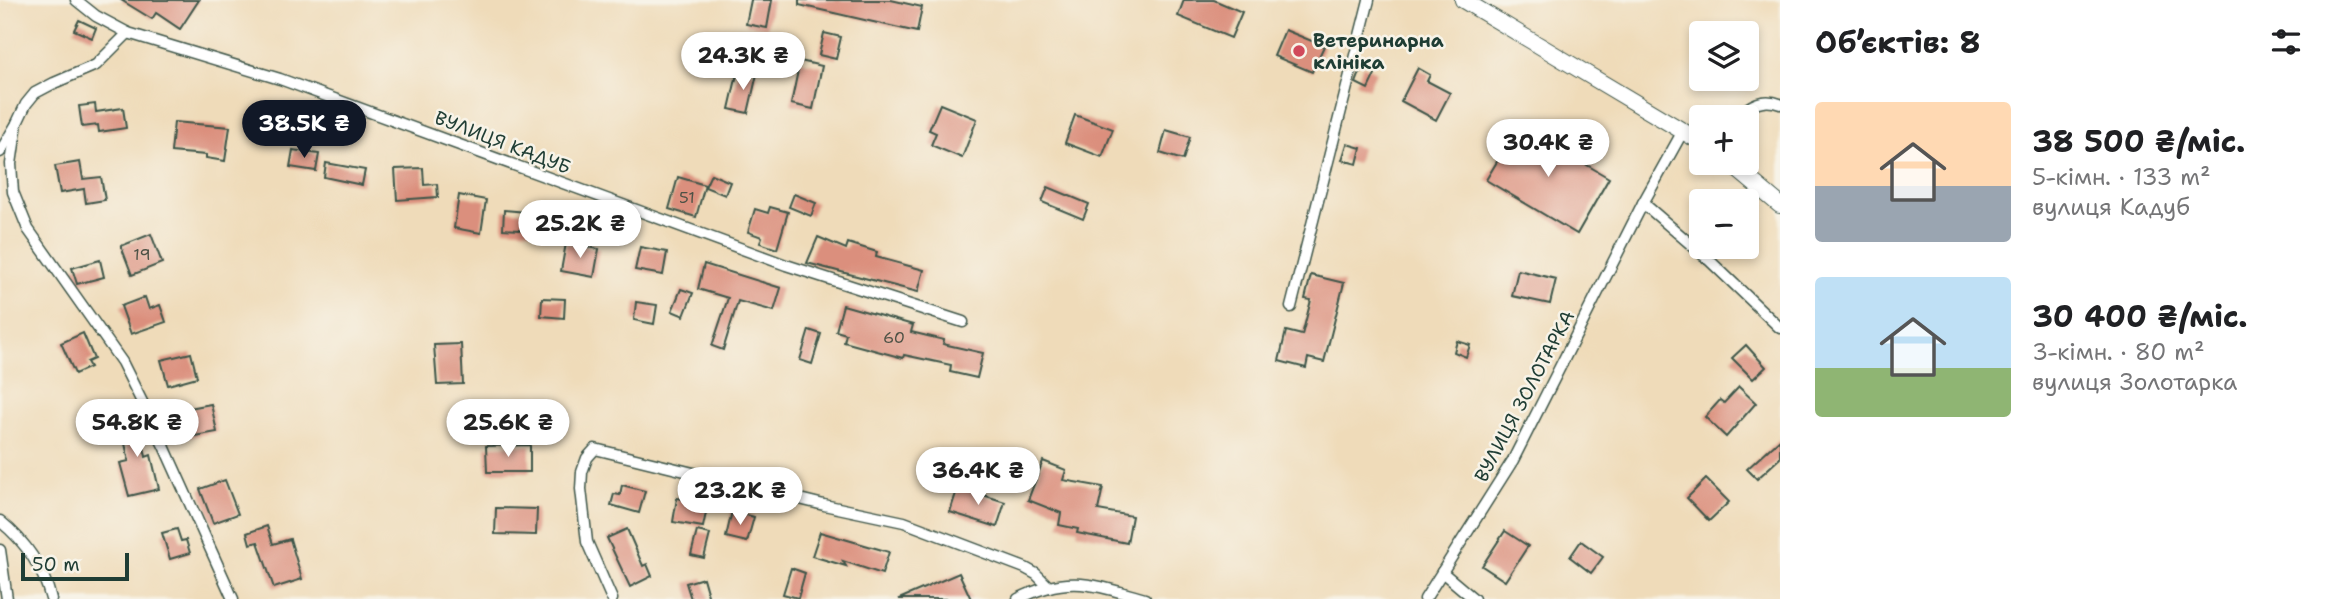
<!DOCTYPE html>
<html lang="uk">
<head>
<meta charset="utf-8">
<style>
	:root { --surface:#fff; --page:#f6f6f6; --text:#202124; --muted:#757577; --accent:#111827 }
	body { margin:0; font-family:"Shantell Sans",sans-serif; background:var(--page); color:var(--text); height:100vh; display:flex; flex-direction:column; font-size:26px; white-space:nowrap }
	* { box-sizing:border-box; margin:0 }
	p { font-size:23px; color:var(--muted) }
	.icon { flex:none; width:38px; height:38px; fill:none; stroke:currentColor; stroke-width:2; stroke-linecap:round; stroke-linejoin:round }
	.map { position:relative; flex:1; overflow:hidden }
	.sheet { display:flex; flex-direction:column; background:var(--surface); width:560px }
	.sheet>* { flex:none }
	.controls { position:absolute; left:1689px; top:21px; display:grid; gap:14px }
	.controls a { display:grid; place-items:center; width:70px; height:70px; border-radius:7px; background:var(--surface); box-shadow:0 4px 10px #0003; font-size:35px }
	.scale { position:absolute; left:21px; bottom:18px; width:108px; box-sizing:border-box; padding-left:7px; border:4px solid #1f3d34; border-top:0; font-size:19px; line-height:24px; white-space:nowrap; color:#1f3d34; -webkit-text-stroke:5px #f7f3e8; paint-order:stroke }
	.price { position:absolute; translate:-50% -60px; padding:0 16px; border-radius:24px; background:#fff; color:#222; font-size:23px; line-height:46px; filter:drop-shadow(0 2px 4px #0008) }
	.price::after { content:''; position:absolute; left:50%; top:42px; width:21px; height:16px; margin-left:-10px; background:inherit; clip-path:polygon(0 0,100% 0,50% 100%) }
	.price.active { background:var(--accent); color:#fff }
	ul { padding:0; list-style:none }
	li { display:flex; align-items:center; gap:21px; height:175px; padding:0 35px }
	li span { display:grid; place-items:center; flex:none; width:196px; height:140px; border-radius:7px; color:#555 }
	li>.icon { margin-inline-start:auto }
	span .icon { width:84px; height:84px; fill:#fffc; stroke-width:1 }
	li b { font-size:30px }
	h2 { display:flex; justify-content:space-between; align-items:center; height:84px; padding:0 35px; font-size:30px }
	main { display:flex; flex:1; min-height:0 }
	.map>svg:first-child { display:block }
</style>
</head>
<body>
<main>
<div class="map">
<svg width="1780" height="599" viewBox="0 0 1780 599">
	<rect width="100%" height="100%" fill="#f7f3e8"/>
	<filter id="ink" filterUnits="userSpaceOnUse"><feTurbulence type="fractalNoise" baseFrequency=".0143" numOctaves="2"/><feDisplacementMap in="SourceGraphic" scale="14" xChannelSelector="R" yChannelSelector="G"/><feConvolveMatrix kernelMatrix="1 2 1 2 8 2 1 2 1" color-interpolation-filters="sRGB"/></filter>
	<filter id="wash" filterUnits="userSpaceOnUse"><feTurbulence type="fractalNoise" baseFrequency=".00686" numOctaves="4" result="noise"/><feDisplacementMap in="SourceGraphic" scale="28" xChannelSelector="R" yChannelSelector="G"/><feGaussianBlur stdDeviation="1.57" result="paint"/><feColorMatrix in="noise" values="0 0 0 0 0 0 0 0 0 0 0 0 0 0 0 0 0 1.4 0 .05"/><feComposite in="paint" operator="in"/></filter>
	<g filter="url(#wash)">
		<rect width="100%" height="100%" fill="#efdbb9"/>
		<g id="blocks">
			<g fill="#db8f7d">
				<path d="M121,0H199L180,29L156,13L152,19Z"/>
				<path d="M751,0H772L767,28L746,24Z"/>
				<path d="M799,0H891L922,7L917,32L799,5Z"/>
				<path d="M1184,0H1214L1242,12L1231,38L1178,16Z"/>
				<path d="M79,20L96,28L92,38L74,30Z"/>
				<path d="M1285,30L1324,46L1312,72L1274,56Z"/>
				<path d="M824,33L841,37L836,59L819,55Z"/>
				<path d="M800,61L822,66L813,109L791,104Z"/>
				<path d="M1363,65L1376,72L1368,89L1356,83Z"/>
				<path d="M1418,68L1430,75L1427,81L1450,93L1436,120L1401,101Z"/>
				<path d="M738,70L757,74L748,113L729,109Z"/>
				<path d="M95,104L96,112L123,108L126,128L99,132L98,125L82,127L79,106Z"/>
				<path d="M940,104L977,119L962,158L931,145L936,133L929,130Z"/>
				<path d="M1075,115L1113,129L1102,157L1065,143Z"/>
				<path d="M174,122L230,127L225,161L206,158V155L171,152Z"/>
				<path d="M1519,125L1609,178L1577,234L1486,180Z"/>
				<path d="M1166,130L1190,137L1183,160L1160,153Z"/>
				<path d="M1347,144L1361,148L1357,164L1342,160Z"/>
				<path d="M293,150L319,154L316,171L290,167Z"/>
				<path d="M80,162L83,179L101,177L105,200L86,203L84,189L60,193L55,166Z"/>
				<path d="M326,163L365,170L362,185L324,177Z"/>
				<path d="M423,168L424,185L437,184L438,197L397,200L395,169Z"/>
				<path d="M711,174L730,182L725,195L705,187Z"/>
				<path d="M678,177L705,185L696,217L669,209Z"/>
				<path d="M1048,187L1089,204L1083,219L1042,202Z"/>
				<path d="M794,194L816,203L811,216L789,207Z"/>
				<path d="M459,195L486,200L481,233L454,228Z"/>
				<path d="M770,207L788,212L777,249L760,243L762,237L748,232L755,209L768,213Z"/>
				<path d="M504,210L538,213L537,231L503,229Z"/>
				<path d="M151,234L162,263L132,275L121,246Z"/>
				<path d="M818,237L846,249L848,243L877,252L876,257L924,270L918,292L807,263Z"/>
				<path d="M566,243L599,249L594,277L561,271Z"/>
				<path d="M640,247L667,252L663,275L635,270Z"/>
				<path d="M100,260L104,277L77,284L72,268Z"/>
				<path d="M704,264L781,288L774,311L738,301L723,350L712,346L728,298L698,289Z"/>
				<path d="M1518,270L1556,279L1550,304L1512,296Z"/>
				<path d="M1311,275L1344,283L1324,362L1308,358L1306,368L1279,361L1286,331L1302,335L1311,300L1305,299Z"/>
				<path d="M681,289L693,293L684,316L672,311Z"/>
				<path d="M145,297L149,309L160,305L166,322L131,334L121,306Z"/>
				<path d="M542,298L565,299L564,318L541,316Z"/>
				<path d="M636,302L657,305L654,324L634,320Z"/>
				<path d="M843,305L913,325L911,332L944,340L943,344L983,353L977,378L950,372L951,365L904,355L903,358L844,342L846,334L836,331Z"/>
				<path d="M809,330L821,334L812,364L800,360Z"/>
				<path d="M83,333L94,359L87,362L90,367L75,374L61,343Z"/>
				<path d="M1457,341L1470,345L1466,357L1454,352Z"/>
				<path d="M461,344L463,384L437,385L434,345Z"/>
				<path d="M1746,345L1766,367L1753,379L1732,358Z"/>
				<path d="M191,353L197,377L168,385L161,360Z"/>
				<path d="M1739,387L1756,403L1726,437L1705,417L1720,400L1724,403Z"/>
				<path d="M211,404L217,432L189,437L184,409Z"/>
				<path d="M137,413L146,457L151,455L159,489L129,496L120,463L129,461L119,417Z"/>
				<path d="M1780,439V458L1757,479L1747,469Z"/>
				<path d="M530,445V472H487L486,446Z"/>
				<path d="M1043,461L1066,470L1063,480L1103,487L1098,510L1132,516L1127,543L1077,533L1078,529L1059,525L1061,513L1028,500Z"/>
				<path d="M1706,479L1729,502L1709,521L1687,498Z"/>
				<path d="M225,480L238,514L213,523L200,489Z"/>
				<path d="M622,485L645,491L639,513L611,505L614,494L620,495Z"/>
				<path d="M958,487L1005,502L997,527L950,512Z"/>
				<path d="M677,498L708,503L703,527L673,522Z"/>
				<path d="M496,508L537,509L536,535L495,534Z"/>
				<path d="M732,511L754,517L747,542L726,537Z"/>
				<path d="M267,526L273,544L290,539L302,579L274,588L258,542L250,544L247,533Z"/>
				<path d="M177,529L181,541L186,540L190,553L170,559L162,533Z"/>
				<path d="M627,529L643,566L647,564L652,576L630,587L607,538Z"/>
				<path d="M697,531L710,534L704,558L691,555Z"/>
				<path d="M1505,531L1528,546L1505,581L1482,566Z"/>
				<path d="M820,532L889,552L882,574L843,561L846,566L812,556Z"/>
				<path d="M1581,541L1603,557L1591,573L1570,557Z"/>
				<path d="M791,568L805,573L798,598L783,594Z"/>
				<path d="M959,573L971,599H899Z"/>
				<path d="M703,578L709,599H691L686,583Z"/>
			</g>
		</g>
	</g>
	<g filter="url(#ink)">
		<use href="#blocks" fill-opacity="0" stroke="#3e5548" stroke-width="2"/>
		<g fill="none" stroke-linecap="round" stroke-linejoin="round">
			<g stroke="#3e5548" stroke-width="13">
				<g id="street">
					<path d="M76,0L96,16L128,33L280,79L786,265L963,322"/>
					<path d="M128,33L96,65L54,83L35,93L26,104L17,123L11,164L13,192L28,229L122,362L164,446L233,599"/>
					<path d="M1737,117C1750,105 1763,97 1780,104"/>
					<path d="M0,152L16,125"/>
					<path d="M1643,203L1709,260L1780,328"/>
					<path d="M1291,307L1369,0"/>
					<path d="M0,521C26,542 43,567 51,599"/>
					<path d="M0,550L7,599"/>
					<path d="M1442,572L1474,599"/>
					<path d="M612,599L587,542L581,489L582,472L587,458L595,449L824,505L904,522L1025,568L1036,574L1048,586"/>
					<path d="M1018,599C1069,573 1094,585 1145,599"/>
					<path d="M1425,599L1513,460L1643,203L1683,131"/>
				</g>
			</g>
			<g stroke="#3e5548" stroke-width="18">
				<g id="secondary">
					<path d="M1463,0L1701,142"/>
					<path d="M1730,163L1780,205"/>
				</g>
			</g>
			<use href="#street" stroke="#fff" stroke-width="10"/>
			<use href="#secondary" stroke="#fff" stroke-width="16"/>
		</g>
	</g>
	<circle fill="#d1495b" stroke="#f7f3e8" stroke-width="2.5" cx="1299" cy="51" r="7"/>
	<g text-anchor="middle" stroke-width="5" stroke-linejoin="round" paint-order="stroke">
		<g font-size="16" fill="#4e5246">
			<text x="687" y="203">51</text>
			<text x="142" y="260">19</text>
			<text x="894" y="343">60</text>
		</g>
		<g font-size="19" font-weight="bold" fill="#1f3d34" stroke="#f7f3e8" text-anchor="start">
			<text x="1313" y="47">Ветеринарна<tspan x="1313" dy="22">клініка</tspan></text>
		</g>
		<g font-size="19" fill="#1f3d34" stroke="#f7f3e8">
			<text transform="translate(503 142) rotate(21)" y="7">ВУЛИЦЯ КАДУБ</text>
			<text transform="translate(1524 396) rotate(-62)" y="7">ВУЛИЦЯ ЗОЛОТАРКА</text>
		</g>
	</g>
</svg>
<div class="controls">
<a><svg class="icon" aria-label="layers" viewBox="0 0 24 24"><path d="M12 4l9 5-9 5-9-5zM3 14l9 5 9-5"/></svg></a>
<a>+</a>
<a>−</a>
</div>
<div class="scale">50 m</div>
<b class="price" style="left:743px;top:92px">24.3K ₴</b>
<b class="price active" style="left:304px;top:160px">38.5K ₴</b>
<b class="price" style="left:1548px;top:179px">30.4K ₴</b>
<b class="price" style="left:580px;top:260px">25.2K ₴</b>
<b class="price" style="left:137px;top:459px">54.8K ₴</b>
<b class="price" style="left:508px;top:459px">25.6K ₴</b>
<b class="price" style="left:978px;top:507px">36.4K ₴</b>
<b class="price" style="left:740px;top:527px">23.2K ₴</b>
</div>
<section class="sheet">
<h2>Об’єктів: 8<svg class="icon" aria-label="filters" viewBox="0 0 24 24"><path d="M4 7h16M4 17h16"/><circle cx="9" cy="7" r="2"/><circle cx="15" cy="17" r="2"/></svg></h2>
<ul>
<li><span style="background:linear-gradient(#ffd9b3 60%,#9aa5b1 0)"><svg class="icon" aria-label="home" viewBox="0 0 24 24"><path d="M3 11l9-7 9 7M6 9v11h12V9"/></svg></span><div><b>38 500 ₴/міс.</b><p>5-кімн. · 133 m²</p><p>вулиця Кадуб</p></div></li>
<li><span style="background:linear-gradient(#bfe0f5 65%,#8fb573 0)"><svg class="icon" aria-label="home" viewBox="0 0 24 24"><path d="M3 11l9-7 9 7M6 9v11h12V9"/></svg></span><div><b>30 400 ₴/міс.</b><p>3-кімн. · 80 m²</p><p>вулиця Золотарка</p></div></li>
</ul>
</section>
</main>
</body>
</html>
